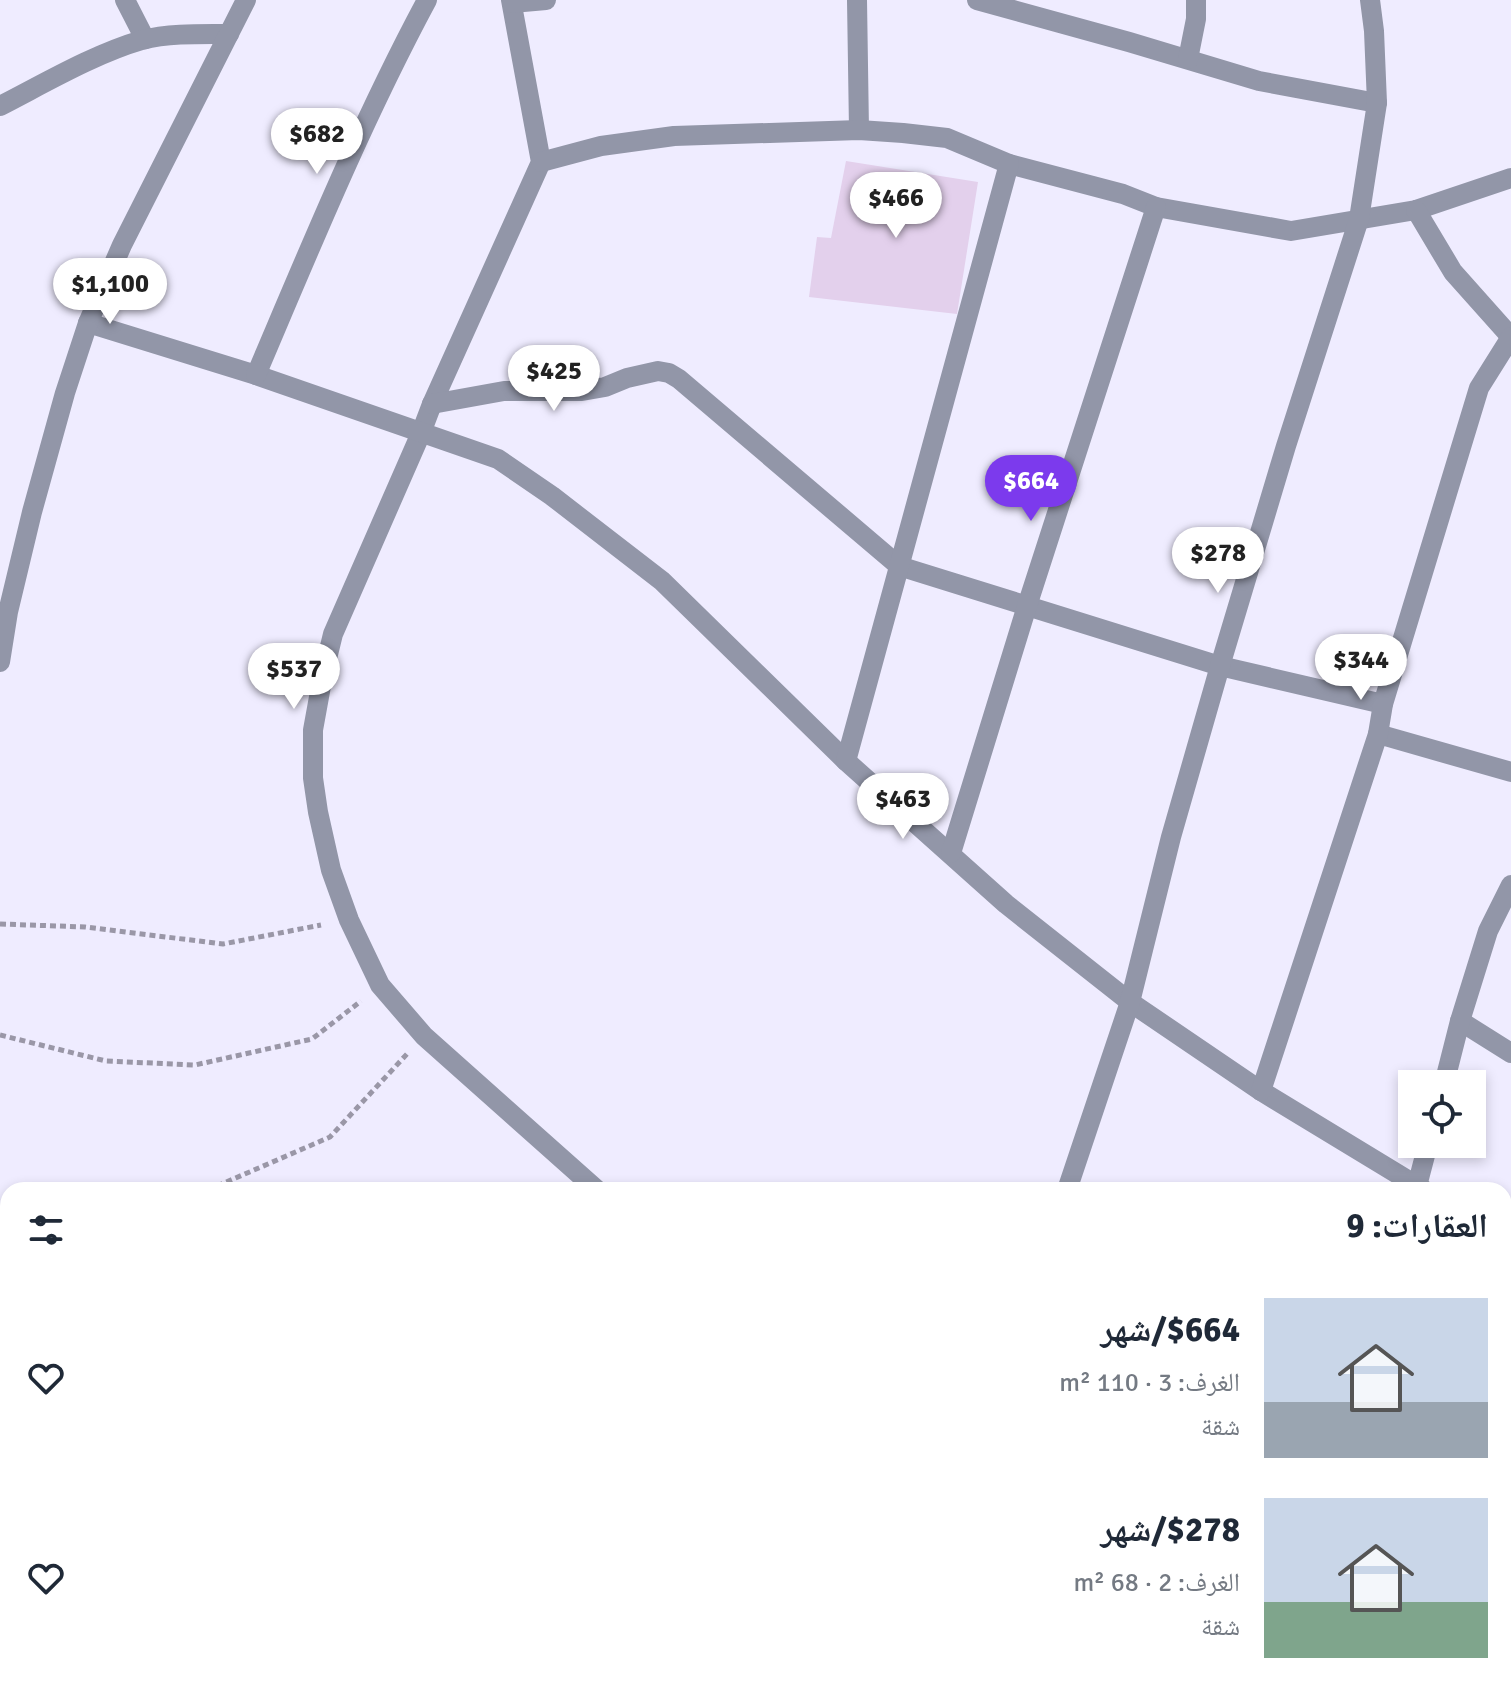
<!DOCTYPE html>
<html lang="ar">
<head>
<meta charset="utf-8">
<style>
	:root { --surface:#fff; --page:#f2f2f3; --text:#1f2937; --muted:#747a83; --accent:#7c3aed }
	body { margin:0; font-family:Signika,"Noto Naskh Arabic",sans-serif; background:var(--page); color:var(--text); direction:rtl; height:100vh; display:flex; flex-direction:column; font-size:30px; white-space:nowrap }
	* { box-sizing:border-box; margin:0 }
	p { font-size:26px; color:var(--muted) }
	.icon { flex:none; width:44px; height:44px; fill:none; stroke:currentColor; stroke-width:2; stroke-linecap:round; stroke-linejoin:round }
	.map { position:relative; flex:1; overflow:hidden; direction:ltr }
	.drawer { position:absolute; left:0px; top:1182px; width:1512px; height:512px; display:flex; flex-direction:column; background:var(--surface); border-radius:24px 24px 0 0; box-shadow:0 4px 12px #0003; direction:rtl }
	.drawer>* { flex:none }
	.buttons { position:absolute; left:1398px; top:1070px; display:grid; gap:16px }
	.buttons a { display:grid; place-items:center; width:88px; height:88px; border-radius:0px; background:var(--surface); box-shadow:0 4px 12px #0003; font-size:40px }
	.price { position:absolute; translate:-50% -68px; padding:0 18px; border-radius:28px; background:#fff; color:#222; font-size:26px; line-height:52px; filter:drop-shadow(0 2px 4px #0008) }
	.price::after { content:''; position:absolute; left:50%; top:48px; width:24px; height:18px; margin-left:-12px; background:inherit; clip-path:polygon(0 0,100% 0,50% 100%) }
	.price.on { background:var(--accent); color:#fff }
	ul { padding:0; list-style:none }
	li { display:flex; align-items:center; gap:24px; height:200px; padding:0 24px }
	li span { display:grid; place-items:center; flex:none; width:224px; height:160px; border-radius:0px; color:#555 }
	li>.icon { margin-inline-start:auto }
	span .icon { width:96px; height:96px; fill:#fffc; stroke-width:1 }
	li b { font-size:34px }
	h2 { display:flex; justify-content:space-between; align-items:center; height:96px; padding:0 24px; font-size:34px }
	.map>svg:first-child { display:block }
</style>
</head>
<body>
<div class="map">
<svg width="1511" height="1694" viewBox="0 0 1511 1694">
	<rect width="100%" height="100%" fill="#efecff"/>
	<path fill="#e3d0ec" d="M846,161L978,182L957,314L809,297L817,237L831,238Z"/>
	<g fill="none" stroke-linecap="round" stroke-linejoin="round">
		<g stroke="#9a97a7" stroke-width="5" stroke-dasharray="6 4" stroke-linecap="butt">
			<path d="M0,924L85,927L223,944L321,925"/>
			<path d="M0,1035L106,1061L195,1065L312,1039L361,1001"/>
			<path d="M208,1190L330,1137L407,1054"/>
			<path d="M0,1325L8,1320"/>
			<path d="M0,1439L8,1442"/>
			<path d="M0,1604H8"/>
			<path d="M223,1694L234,1686"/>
		</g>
		<g stroke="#9296a8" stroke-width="20">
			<path d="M125,0L145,39"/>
			<path d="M511,0L541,162L432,404L421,433L333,634L323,675L313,730V778L318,812L331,870L349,920L380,985L424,1036L597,1190"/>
			<path d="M857,0L859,130"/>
			<path d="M977,0L1129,42L1259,81L1377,103"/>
			<path d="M512,3L546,0"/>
			<path d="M1188,59L1196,19V0"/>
			<path d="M0,106C45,83 94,54 142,40C169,33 201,34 229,34"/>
			<path d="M541,162L601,146L674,136L859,130L903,133L947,138L1009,164L1123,194L1156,207L1291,231L1416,210L1511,178"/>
			<path d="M1416,210L1453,272L1511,337"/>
			<path d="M88,323L256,375L498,459L552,496L662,581L846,761L1006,904L1130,1002L1261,1091L1424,1190"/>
			<path d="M256,375C310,248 362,121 427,0"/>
			<path d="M432,404L504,391H582L605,387L627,378L658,371L669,373L679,379L899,566L1220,666L1383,704"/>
			<path d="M0,662L8,612L32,512L65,393L88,323L122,245L246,0"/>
			<path d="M1378,734L1511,772"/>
			<path d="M846,761L1009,164"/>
			<path d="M951,853L1027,606L1156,207"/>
			<path d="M1460,1021L1511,1053"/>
			<path d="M1444,1084L1460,1021L1488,931L1511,885"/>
			<path d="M1261,1091L1378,734L1383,704L1479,388L1511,337"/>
			<path d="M1417,1186L1428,1144"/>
			<path d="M1067,1190L1130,1002L1171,837L1220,666L1286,446L1359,219L1377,103L1374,31L1370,0"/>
			<path d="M1504,1241L1511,1245"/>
			<path d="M1008,1686L1012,1694"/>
		</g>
	</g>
</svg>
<div class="buttons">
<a><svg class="icon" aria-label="locate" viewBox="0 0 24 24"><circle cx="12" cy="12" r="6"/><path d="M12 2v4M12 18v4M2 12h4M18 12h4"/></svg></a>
</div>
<b class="price" style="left:317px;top:176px">$682</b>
<b class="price" style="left:896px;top:240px">$466</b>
<b class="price" style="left:110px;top:326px">$1,100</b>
<b class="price" style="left:554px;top:413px">$425</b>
<b class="price on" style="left:1031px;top:523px">$664</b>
<b class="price" style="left:1218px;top:595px">$278</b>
<b class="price" style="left:1361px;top:702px">$344</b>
<b class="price" style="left:294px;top:711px">$537</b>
<b class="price" style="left:903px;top:841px">$463</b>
<section class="drawer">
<h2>العقارات: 9<svg class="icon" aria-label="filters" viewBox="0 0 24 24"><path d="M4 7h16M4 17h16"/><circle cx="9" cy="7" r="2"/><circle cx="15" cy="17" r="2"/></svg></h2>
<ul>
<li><span style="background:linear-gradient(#c9d6e8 65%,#9aa5b1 0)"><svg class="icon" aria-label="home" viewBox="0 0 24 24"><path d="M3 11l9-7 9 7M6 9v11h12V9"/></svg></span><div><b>$664/شهر</b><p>الغرف: 3 · 110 m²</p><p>شقة</p></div><svg class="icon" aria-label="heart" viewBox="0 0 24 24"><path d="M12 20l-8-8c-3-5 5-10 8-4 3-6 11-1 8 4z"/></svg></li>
<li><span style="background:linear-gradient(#c9d6e8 65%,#7fa58c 0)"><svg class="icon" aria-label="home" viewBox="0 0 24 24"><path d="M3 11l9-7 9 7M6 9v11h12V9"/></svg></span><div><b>$278/شهر</b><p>الغرف: 2 · 68 m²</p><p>شقة</p></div><svg class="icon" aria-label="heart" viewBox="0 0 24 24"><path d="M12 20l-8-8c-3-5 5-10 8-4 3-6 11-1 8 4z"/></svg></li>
</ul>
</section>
</div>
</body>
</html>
